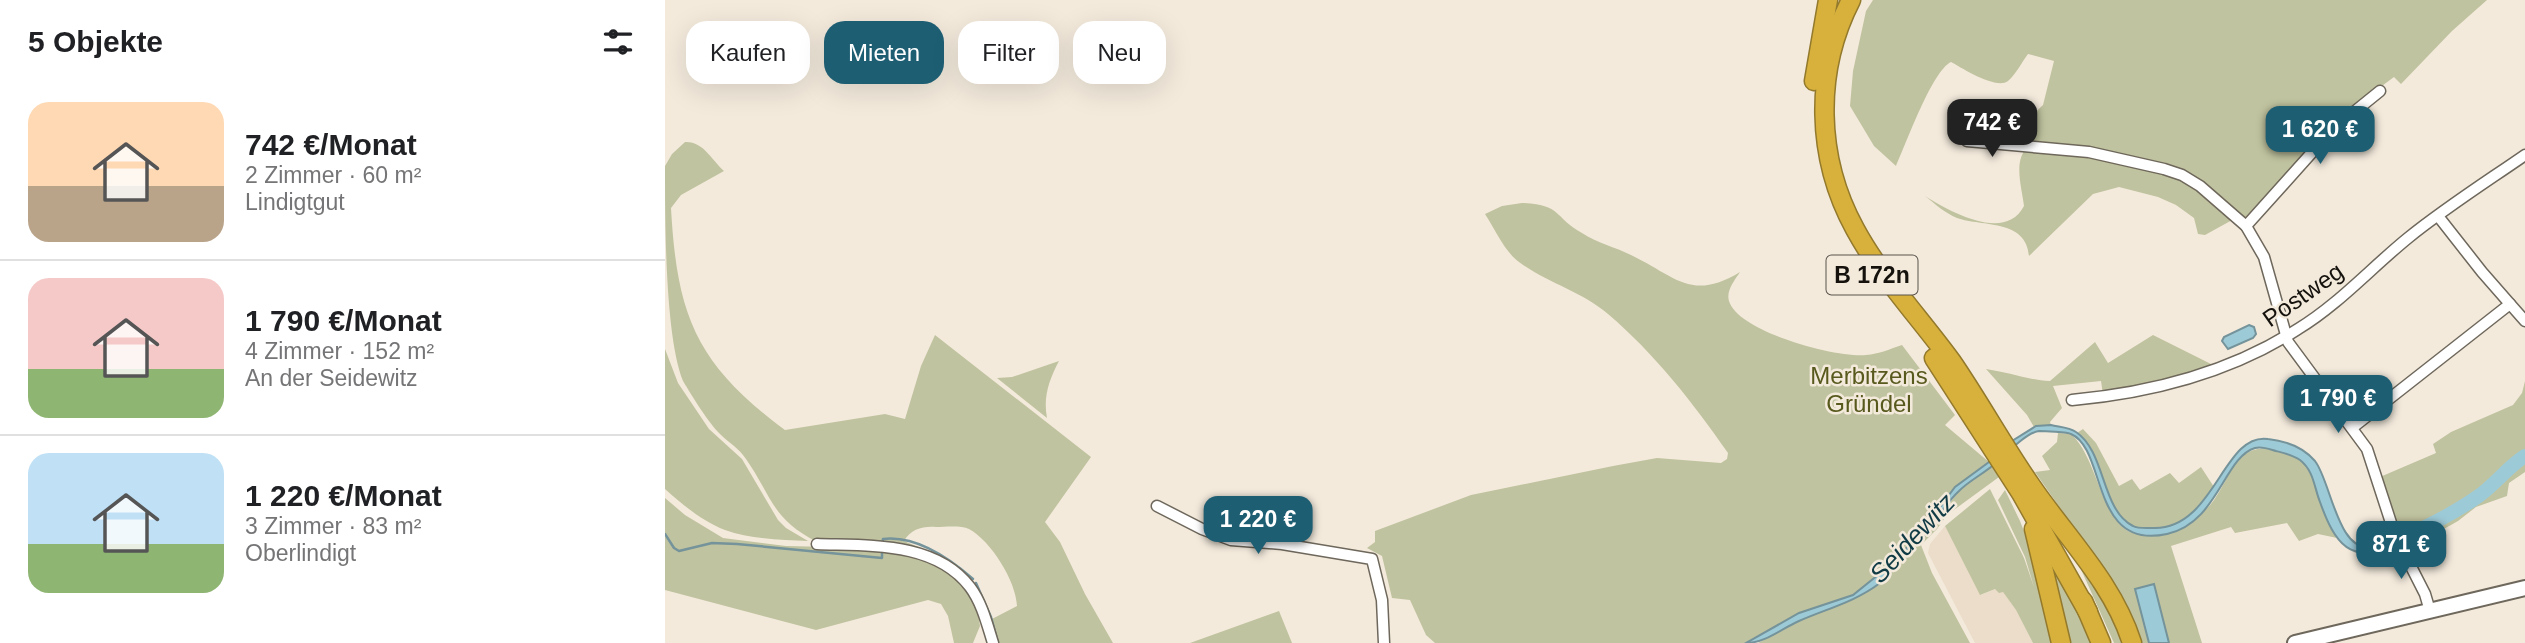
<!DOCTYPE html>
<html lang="de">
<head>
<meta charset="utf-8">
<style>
	:root { --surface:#fff; --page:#f6f6f6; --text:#202124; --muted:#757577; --line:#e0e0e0; --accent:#1e5e73 }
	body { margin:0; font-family:Helvetica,sans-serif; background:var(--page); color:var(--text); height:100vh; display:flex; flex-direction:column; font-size:26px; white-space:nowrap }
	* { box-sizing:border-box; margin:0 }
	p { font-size:23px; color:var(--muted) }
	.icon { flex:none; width:38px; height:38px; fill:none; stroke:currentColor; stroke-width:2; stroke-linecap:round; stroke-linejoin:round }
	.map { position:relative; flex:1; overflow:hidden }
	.sheet { display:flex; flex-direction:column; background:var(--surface); width:665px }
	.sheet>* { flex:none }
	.top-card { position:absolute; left:21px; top:21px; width:665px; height:63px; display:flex; gap:14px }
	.price { position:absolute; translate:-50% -60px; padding:0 16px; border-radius:14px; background:var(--accent); color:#fff; font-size:23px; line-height:46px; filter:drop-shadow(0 2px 4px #0008) }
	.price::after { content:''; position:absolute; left:50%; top:42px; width:21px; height:16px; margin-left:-10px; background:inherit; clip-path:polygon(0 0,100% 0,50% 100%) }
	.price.selected { background:#222; color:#fff }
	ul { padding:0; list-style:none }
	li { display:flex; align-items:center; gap:21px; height:175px; padding:0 28px }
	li+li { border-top:2px solid var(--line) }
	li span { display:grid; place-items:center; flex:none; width:196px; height:140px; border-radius:21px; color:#555 }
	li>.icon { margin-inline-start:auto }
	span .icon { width:84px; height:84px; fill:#fffc; stroke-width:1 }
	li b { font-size:30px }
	h2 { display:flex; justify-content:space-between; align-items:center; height:84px; padding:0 28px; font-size:30px }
	.chip { padding:0 24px; border-radius:21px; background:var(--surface); box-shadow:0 7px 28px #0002; font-size:24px; line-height:63px }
	.chip.selected { background:var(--accent); color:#fff }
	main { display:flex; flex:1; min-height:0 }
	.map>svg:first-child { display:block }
</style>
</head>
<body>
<main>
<section class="sheet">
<h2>5 Objekte<svg class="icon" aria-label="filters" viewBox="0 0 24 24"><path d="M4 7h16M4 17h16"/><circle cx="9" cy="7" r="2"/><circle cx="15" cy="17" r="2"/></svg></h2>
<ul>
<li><span style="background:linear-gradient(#ffd9b3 60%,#b9a48a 0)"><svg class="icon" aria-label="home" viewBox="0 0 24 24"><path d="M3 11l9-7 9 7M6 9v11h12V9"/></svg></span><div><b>742 €/Monat</b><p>2 Zimmer · 60 m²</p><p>Lindigtgut</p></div></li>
<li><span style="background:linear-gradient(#f6c9c9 65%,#8fb573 0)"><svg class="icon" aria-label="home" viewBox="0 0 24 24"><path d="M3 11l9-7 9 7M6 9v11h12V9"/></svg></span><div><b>1 790 €/Monat</b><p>4 Zimmer · 152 m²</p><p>An der Seidewitz</p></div></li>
<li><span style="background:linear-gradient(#bfe0f5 65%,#8fb573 0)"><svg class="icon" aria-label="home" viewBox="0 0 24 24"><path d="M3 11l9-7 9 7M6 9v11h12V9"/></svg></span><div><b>1 220 €/Monat</b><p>3 Zimmer · 83 m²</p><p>Oberlindigt</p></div></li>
</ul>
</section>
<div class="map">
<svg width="1860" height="643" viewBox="0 0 1860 643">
	<rect width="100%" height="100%" fill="#f3eadc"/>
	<path fill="#ebddc9" d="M1280,526L1316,595L1330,589L1338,592L1351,610L1368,643H1310L1263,553L1265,544Z"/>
	<g fill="#c0c39f">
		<path d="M1208,0H1822L1787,31L1736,84L1729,77L1690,106L1582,221L1517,173L1349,144L1354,128L1378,105L1389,61L1363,54C1357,62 1351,74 1343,81C1331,90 1297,68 1286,62C1267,71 1241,144 1231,166L1209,146L1185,106L1188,71L1201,11Z"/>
		<path d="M20,142C38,141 46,159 59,171L16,195L6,208C12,316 31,364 120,430L220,414L240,419L256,366L270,335L426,457L380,522L395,542L420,594L448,643H330L309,586L310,584L327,619L352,606C351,581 326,541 304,529C296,525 280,527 271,527C258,526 246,529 239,541L282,559L307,579L304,581L266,556L152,542C106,518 108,498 81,459C74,448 64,443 55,434C43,422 27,396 18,381C0,336 0,222 0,166L7,154Z"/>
		<path d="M1360,150C1416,154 1484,157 1533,187C1546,194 1558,208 1569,219L1540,235L1533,234L1529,218L1511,205L1493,197L1454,187L1428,194L1364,256C1361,219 1318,227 1292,218C1280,213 1270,204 1260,196C1284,211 1340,243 1359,206C1357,189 1349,164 1360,150Z"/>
		<path d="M857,203C898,205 888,217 917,233C932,243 950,247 966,255C1010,276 1026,302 1075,272C1069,281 1061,291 1064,301C1073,332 1172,358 1201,355C1214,354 1225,349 1237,345L1290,415L1280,425L1324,462L1290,487L1254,535L1224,566L1188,595L1134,613L1081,643H770L761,635L745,600L727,598L717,556L702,548L710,542V531L806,495L948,466L992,458L1056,463L1062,459L1063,453C1028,403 990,354 943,314C916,291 882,283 854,262C839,251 830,229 820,214L837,206Z"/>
		<path d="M1488,335L1546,364V366L1516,376L1438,395L1436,381L1388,386L1397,408L1385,422L1386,425L1369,427L1362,415L1321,369C1343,372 1363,380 1385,381L1430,342L1443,363Z"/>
		<path d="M0,349L13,383L44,429L77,459L113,520L121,528L143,541C117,540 85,539 60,530C37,521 18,505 0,489Z"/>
		<path d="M394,361C384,380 378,397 382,418L332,378L347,377Z"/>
		<path d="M1860,381V456C1843,467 1831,484 1814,496C1789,513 1762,526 1735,539L1715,477L1771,453L1768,444L1786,432L1848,405L1857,393Z"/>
		<path d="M1418,429L1431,443L1454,486L1467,479L1475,490L1505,473L1514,483L1536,467L1549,487C1534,508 1518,529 1490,528C1484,528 1475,529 1469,527C1448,518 1428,460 1419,439L1412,433Z"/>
		<path d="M1393,433L1406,434C1432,457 1436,519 1465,532C1469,534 1498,535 1502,534C1511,531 1540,512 1546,504C1567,478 1569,439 1613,451C1625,454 1636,459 1644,469C1651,479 1651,493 1656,504C1660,516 1667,527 1672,538L1653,534L1634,541L1622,523L1570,533L1566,527L1506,546L1537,643H1474L1445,580L1370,472L1385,470L1377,456L1392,442Z"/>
		<path d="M1860,460V472L1844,483L1842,496L1811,507L1793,521L1747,547L1745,544L1738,546L1737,544L1795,513Z"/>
		<path d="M1327,466L1334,477L1282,515L1272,529L1256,545L1267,573L1305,643H1093L1145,616L1187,600L1230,568L1245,547L1257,539L1294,491Z"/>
		<path d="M1325,489L1359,558L1369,587L1360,557L1333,500L1340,490L1355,521L1364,544L1391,643H1368L1351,610L1338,592L1334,593L1330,589L1315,595L1280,526Z"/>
		<path d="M0,498L20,515L58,538L121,546L216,548L265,561L298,583L312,608L315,626L308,643H289L283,616L276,604L263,600L151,630L0,590Z"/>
		<path d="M1406,547L1448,612L1458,643H1449Z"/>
		<path d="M1381,549L1426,643H1404Z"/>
		<path d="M614,611L627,643H525Z"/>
	</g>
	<g fill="#9dcad7" stroke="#74939a" stroke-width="2">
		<path d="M1584,325L1589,327L1591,334L1588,338L1563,349L1557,341L1559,337Z"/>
		<path d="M1386,425C1394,427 1404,427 1411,432C1441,452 1436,510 1468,526C1473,529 1483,528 1489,528C1550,529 1558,432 1603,439C1621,441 1638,447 1650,461C1666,481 1673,556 1708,546C1715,544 1721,539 1727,536L1731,546C1685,565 1670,544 1655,502C1649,487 1649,471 1635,460C1628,455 1619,453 1611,451C1604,449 1597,446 1590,448C1559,457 1553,523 1502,534C1425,551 1442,449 1406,434C1403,432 1378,431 1374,431C1362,432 1341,454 1332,462C1320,473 1305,480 1294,491C1280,504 1270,522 1258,537C1253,542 1247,545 1242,551C1234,562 1226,574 1215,583C1190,602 1161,609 1134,621C1116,629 1100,643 1081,643L1134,613L1188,595L1224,566L1254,535L1290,487L1324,462L1347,441L1371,426Z"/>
		<path d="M1860,456V460L1795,513L1737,543L1735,539C1762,526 1789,513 1814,496C1831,484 1843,467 1860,456Z"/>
		<path d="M1489,584L1504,643H1484L1470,589Z"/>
	</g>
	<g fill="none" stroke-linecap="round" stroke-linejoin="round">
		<g stroke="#74939a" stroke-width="2.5">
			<path d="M0,534L9,548L14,551L47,543L72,544L217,558V551"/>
			<path d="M217,545L218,539C251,535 284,558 308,579"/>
			<path d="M311,583L326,617L333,643"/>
		</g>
		<path stroke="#9dcad7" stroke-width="14" d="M1724,544C1755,530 1787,515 1815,495C1831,483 1843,467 1860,456"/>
		<g stroke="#6e675b" stroke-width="13">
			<g id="street">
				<path d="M1302,141L1424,152L1499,169L1517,175L1535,186L1581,226L1599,257L1623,342L1702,449L1730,535L1760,594L1765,611"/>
				<path d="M1581,226L1668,129L1715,91"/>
				<path d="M1845,304L1860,321"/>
				<path d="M1407,400C1485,393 1566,372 1633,329C1674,304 1706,268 1743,238C1780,208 1821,182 1860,155"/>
				<path d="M1687,428L1845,304L1817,272L1773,216"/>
				<path d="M492,506L537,529L566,540L617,544L707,559L717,600L719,643"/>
				<path d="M152,544C203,546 270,541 305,587C317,603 322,624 328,643"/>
			</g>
		</g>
		<g stroke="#6e675b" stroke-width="18">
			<path id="secondary" d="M1630,643L1860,588"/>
		</g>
		<g stroke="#93792c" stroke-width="21">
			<g id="highway">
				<path d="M1186,0C1149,72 1151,158 1190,229C1216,277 1255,318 1287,362C1315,403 1339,447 1367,487C1402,538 1448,583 1467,643"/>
				<path d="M1149,81L1163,0"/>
				<path d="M1269,358L1356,493L1423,612"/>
				<path d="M1369,529L1396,643"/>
				<path d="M1418,601L1436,643"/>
			</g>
		</g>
		<use href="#street" stroke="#fff" stroke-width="10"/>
		<use href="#secondary" stroke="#fff" stroke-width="14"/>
		<use href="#highway" stroke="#d7b13c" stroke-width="18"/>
	</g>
	<g text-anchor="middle" stroke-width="5" stroke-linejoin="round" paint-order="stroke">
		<rect fill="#f3eadc" stroke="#58534b" stroke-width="2" x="1161.5" y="255.5" width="91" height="39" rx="5"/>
		<g font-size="23" font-weight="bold" fill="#15120d">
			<text x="1207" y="283">B 172n</text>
		</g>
		<g font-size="24" fill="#15120d" stroke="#f3eadc">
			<text transform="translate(1638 295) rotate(-35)" y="8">Postweg</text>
		</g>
		<g font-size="24" fill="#57591d" stroke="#f3eadc">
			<text x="1204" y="384">Merbitzens<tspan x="1204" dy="28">Gründel</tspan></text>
		</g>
		<g font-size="26" font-style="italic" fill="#113b45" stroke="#f3eadc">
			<text transform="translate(1247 538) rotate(-47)" y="9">Seidewitz</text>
		</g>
	</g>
</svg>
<b class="price selected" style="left:1327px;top:159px">742 €</b>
<b class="price" style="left:1655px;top:166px">1 620 €</b>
<b class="price" style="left:1673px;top:435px">1 790 €</b>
<b class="price" style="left:593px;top:556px">1 220 €</b>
<b class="price" style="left:1736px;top:581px">871 €</b>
<div class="top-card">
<a class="chip">Kaufen</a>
<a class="chip selected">Mieten</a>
<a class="chip">Filter</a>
<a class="chip">Neu</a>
</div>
</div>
</main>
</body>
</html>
